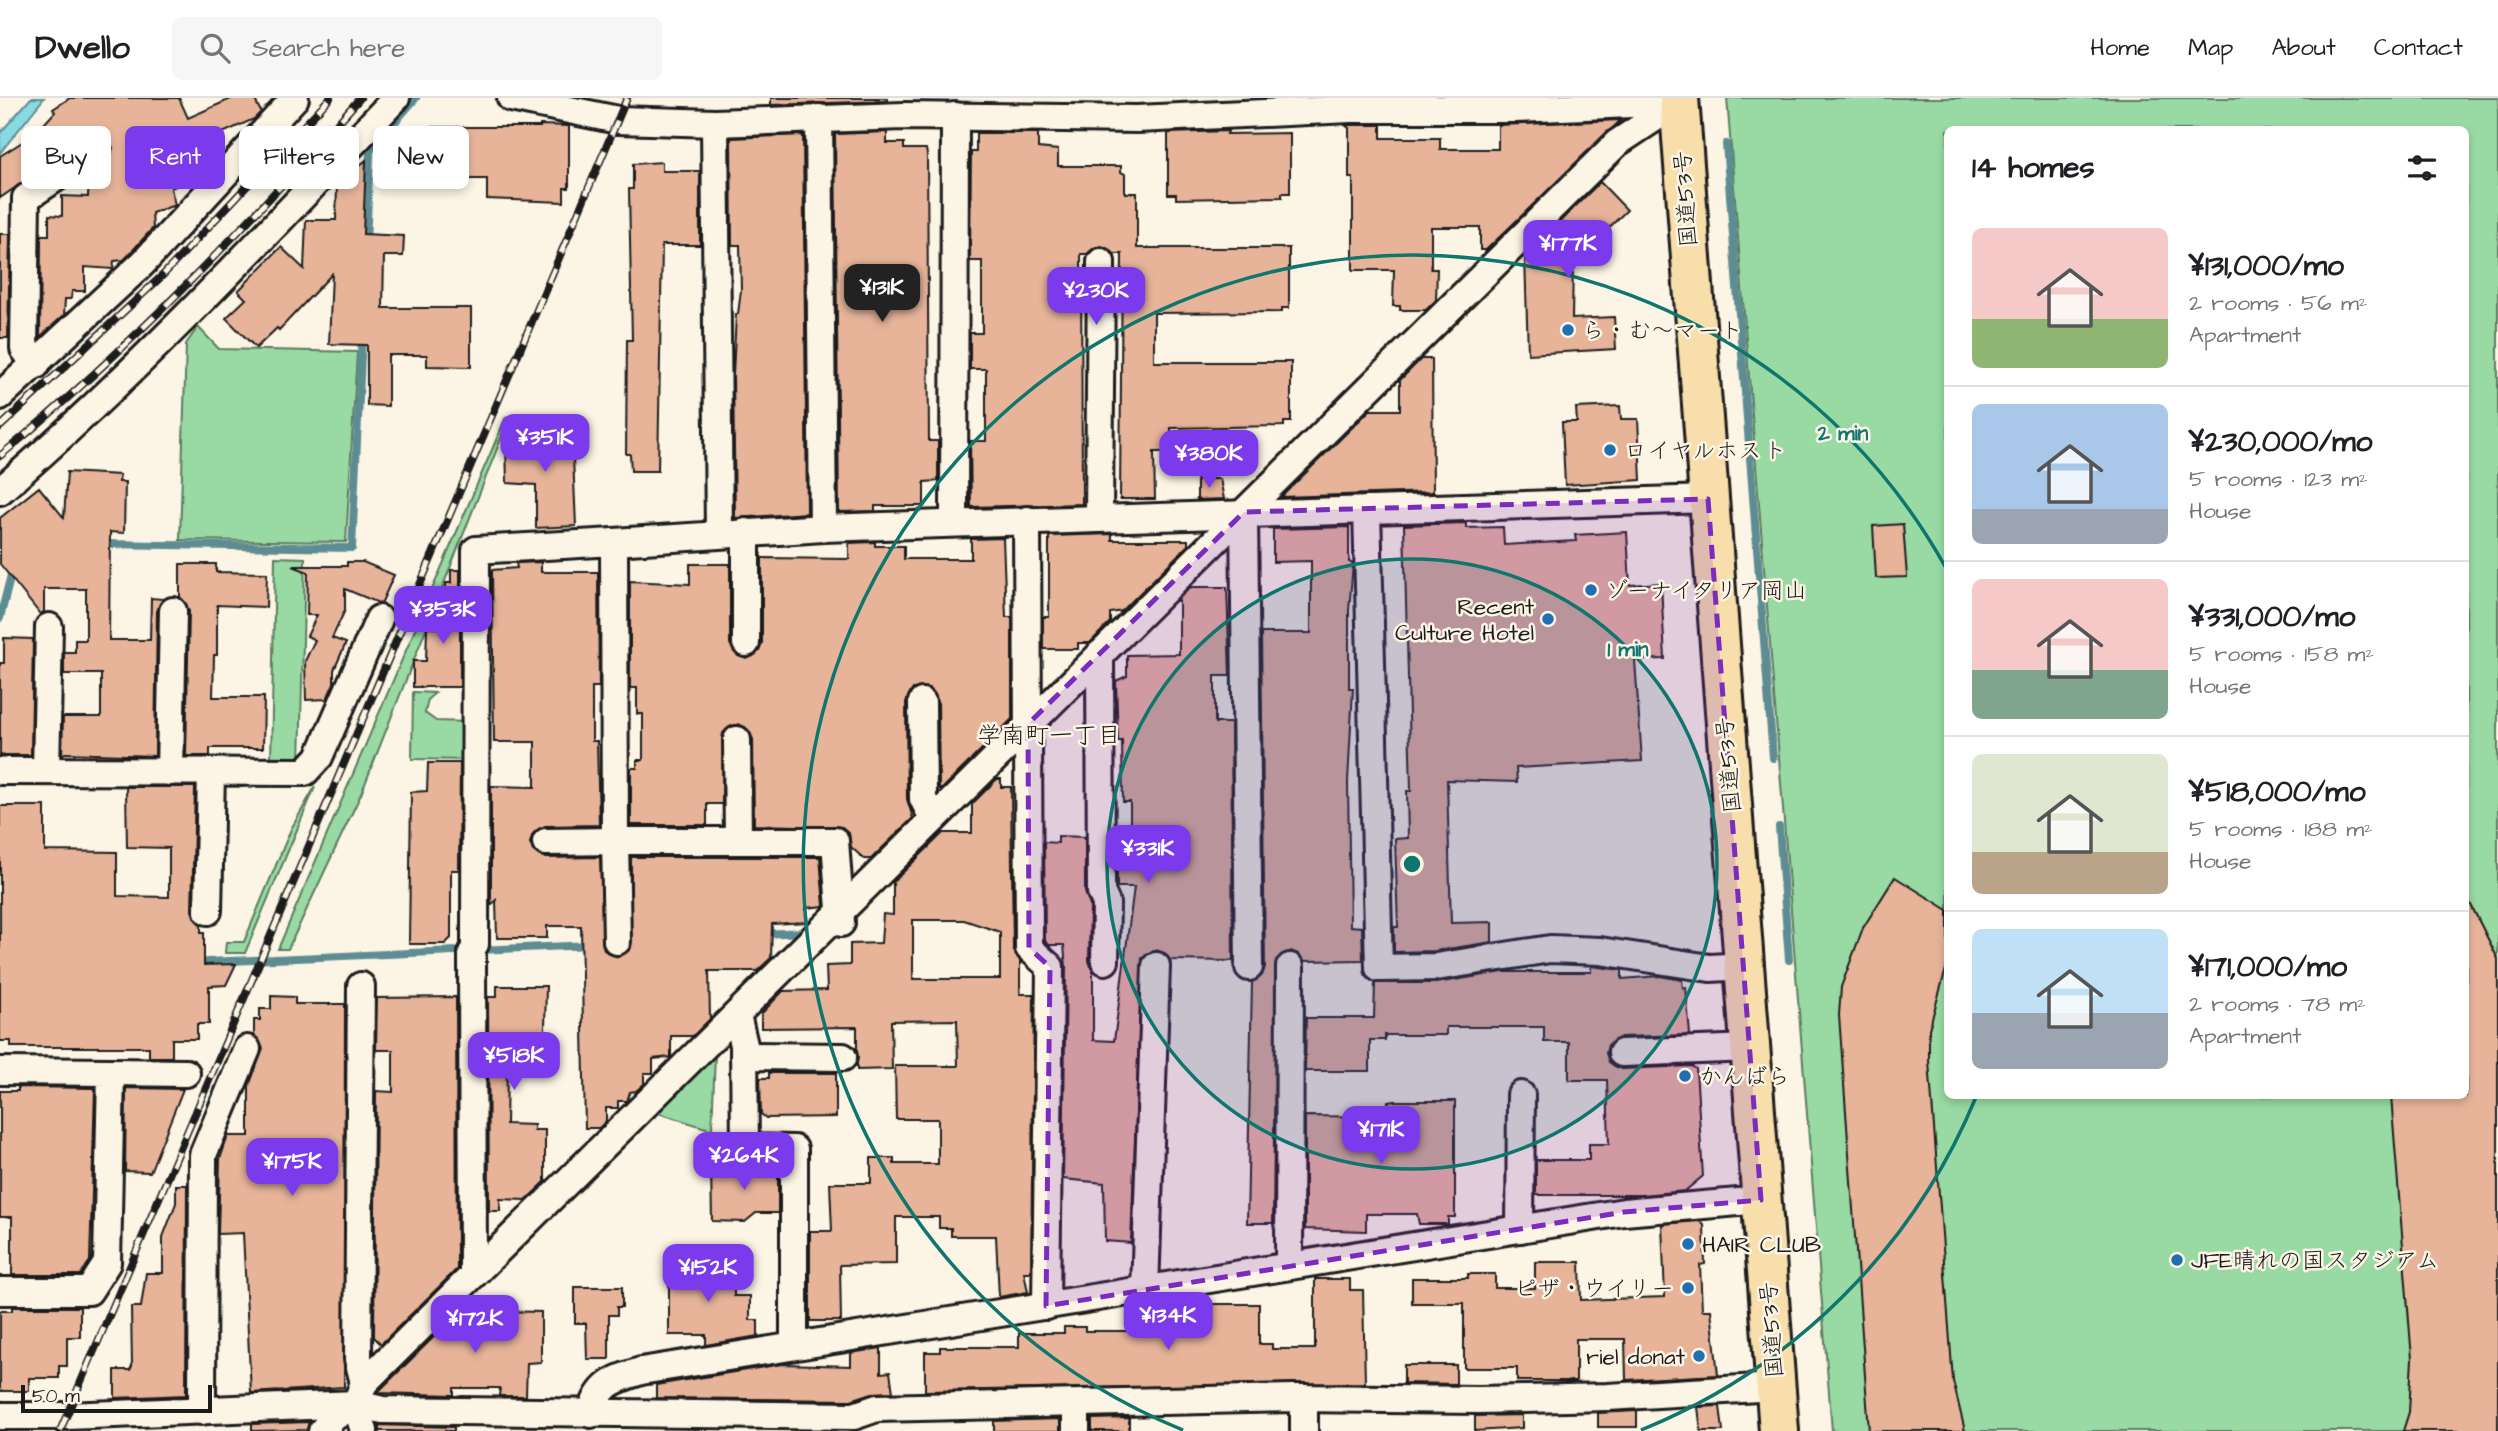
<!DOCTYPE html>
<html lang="en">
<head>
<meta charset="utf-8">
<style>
	:root { --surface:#fff; --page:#f6f6f6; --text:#202124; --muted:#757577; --line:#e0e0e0; --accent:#7c3aed }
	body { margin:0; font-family:"Architects Daughter","Klee One",sans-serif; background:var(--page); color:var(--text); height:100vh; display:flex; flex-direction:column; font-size:26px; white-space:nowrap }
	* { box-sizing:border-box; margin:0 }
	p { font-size:23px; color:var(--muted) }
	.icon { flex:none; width:38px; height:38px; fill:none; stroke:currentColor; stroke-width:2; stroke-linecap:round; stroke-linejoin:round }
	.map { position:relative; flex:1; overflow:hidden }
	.details { position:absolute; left:1944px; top:28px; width:525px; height:973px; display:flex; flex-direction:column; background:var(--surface); border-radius:10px; box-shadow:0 4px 10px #0003 }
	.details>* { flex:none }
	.banner { position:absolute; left:21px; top:28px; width:665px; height:63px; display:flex; gap:14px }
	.scale { position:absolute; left:21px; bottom:18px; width:191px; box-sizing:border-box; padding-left:7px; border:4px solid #1c1c1c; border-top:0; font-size:19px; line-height:24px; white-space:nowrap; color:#1c1c1c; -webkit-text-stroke:5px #fcf5e5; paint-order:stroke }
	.price { position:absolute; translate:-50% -60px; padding:0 16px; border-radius:14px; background:var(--accent); color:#fff; font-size:23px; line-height:46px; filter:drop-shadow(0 2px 4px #0008) }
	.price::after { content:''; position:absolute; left:50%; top:42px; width:21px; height:16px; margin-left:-10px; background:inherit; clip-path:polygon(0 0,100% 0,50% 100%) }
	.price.active { background:#222; color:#fff }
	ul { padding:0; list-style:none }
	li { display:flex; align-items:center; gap:21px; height:175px; padding:0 28px }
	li+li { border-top:2px solid var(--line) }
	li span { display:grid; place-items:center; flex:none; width:196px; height:140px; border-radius:10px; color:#555 }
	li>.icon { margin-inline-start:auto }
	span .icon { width:84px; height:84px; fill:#fffc; stroke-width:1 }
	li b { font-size:30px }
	h2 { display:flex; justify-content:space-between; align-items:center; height:84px; padding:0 28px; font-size:30px }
	.pill { padding:0 24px; border-radius:10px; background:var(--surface); box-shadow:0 4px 10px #0003; font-size:24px; line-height:63px }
	.pill.active { background:var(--accent); color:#fff }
	header { display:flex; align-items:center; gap:42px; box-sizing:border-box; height:98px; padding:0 35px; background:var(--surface); border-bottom:2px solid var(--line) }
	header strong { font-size:33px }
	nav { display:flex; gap:38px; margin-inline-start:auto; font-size:24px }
	.search { width:490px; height:63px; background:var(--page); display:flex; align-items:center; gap:18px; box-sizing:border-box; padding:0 24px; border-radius:10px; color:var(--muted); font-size:26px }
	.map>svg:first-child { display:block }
</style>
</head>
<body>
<header>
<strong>Dwello</strong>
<div class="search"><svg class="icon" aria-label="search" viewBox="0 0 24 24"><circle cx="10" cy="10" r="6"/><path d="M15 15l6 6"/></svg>Search here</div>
<nav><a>Home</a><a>Map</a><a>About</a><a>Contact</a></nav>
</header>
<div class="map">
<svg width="2498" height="1333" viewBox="0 0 2498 1333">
	<rect width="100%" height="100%" fill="#fcf5e5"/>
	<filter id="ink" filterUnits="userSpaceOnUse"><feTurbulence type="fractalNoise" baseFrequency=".0143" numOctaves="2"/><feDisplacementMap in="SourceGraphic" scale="14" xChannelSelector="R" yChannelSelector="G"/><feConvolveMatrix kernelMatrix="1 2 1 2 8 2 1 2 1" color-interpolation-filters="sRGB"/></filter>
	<g filter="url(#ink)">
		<g fill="#99daa4" stroke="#5a7b60" stroke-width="2" fill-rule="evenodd">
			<path d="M1727,0H2498V1333H1832ZM1948,32H2466V998H1948Z"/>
			<path d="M198,229L219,251L357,254L346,444L180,442L186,246Z"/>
			<path d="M506,319L504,333L361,696L288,851H278Z"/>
			<path d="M275,459L305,460L300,666L271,665Z"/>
			<path d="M413,594L435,595L428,601L425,615L436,623L468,624V662L412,661Z"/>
			<path d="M315,689L245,855H225L226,844H244L291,731Z"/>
			<path d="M715,956L712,1032L652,1013Z"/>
		</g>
		<path fill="#88d9e2" stroke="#5d8d93" stroke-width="2" d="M31,0H44L0,55V35Z"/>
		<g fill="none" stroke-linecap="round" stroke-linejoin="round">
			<g stroke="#5d8d93" stroke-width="8">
				<path d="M1726,46L1773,660"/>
				<path d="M366,146L370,53L416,0"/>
				<path d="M100,446L352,450L362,236"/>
				<path d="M0,520L13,469"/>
				<path d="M1779,729L1789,862"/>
				<path d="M762,836L805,834"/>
				<path d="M207,864L592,847"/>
			</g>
		</g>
		<g fill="#e7b49a" stroke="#1c1c1c" stroke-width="2" fill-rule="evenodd">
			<path d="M70,0H179L188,20L233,0H254L261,14L254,21L198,46L207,68L195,73L197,79L171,90L175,107L152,115L153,130L124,162L114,163L113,171L85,169V193H72L71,201H65L64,217L40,239L41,137H49V117L62,118V98L88,99L89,76L106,65L113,50L104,38L89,39L0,100V58L27,41L25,37L45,25L55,14L53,11Z"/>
			<path d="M771,0H887V3L771,7Z"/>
			<path d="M1621,22L1486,152H1480V129H1431V171H1437L1436,202L1426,212H1400V208H1393L1394,172H1353V80H1349V30L1345,27H1381V40H1440V51H1498V27Z"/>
			<path d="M540,27L569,28V90H564V104L487,101V81H452L451,67H433V29H540Z"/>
			<path d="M1228,33L1227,36L1290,35V95H1282V99L1176,101V96H1168V35Z"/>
			<path d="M887,34V45H904V51H926L927,57L929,343H938V383L924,384V408H875V413L839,414L835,36Z"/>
			<path d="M976,35H1038V50L1058,52V68H1121V74L1125,76V95H1137V150H1289V210H1282V214L1154,215V264H1291V324H1284V328L1171,330V354H1154L1155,401H1120L1122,156H1115L1102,148L1094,150L1087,156H1081L1082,406L971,409L970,343H986V271H970V235H982V163H970L971,54H976Z"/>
			<path d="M803,37L807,415L735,420L733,277L736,216H738L741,192L740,147H732L731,40Z"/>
			<path d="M366,62L363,136L404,138L403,158H384L383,210H471V269L427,268V257H388V308L367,307V247L329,246L332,176L279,232L277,230L256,250L226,220L246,201L238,193L281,149L304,171L306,122H336L337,88L346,89V79Z"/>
			<path d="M662,64V73H700V147H662L658,373H631L630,356H626L627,242H632L629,91H633V66Z"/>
			<path d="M1600,84L1627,112L1573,165L1572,221L1614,219L1616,251L1528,256L1525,158Z"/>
			<path d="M0,136H10L8,240H0Z"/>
			<path d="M1421,261H1432L1433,394L1281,399L1370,312H1400V282Z"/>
			<path d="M1620,308L1621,321H1638L1641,382L1565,387L1562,324H1577L1576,310Z"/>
			<path d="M510,333L572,336L576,428L536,430V387L507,385L506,346H510Z"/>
			<path d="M67,374L120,377L119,384H125L124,435L110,434L109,542H150L151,500L164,501L157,513L155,658L65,655L62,657L63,619H101V576H64V554H75V542H86V491H44V514L40,516L0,466V420L39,389L64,420Z"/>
			<path d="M1197,381H1220L1224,401L1197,402Z"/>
			<path d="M1466,425V430L1503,429L1504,447L1576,443L1575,437L1627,434L1630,487L1661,485L1665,561L1635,562L1642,663L1516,670L1517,684L1447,682L1451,825L1492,824V844L1435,853L1394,854V829H1398L1395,741L1408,740L1407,693H1411L1404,427Z"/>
			<path d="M1903,426L1907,479L1876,480L1873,428Z"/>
			<path d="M1349,429V464L1353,466L1349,512V590H1353L1348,684L1350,828L1362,829L1363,862L1304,863L1298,856L1291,853L1276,862L1273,1125H1247L1252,884L1262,877L1265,869L1261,535H1311V463L1273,464V431Z"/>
			<path d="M1112,436V442H1188V447L1122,513L1110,515V524L1090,545H1078V551H1043V519H1049V438Z"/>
			<path d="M1003,440L1006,519H1012V621L942,691H939L938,603L929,590L913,591L906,604L907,701L913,720L871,761H864L851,749L849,735L842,729L754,727L753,641L745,629L738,626L723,635L722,706H707V727H631V670H637V662H643V616H637V590H630V483L690,486V466H730V546L738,558L747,561L759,553L762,545V460L849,461V445L875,444V448H904V461H971V441Z"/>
			<path d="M347,464H363L394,477L381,506L345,491V512L332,540L346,545L334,572V585L327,601L306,602L305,563L315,542L307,538L317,517H307L308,474L293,468H347Z"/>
			<path d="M541,464V474H598L599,589H592V643H597L599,727L545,728L533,736L530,745L533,753L546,760L600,759L604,852L618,859L631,850V759H820L824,808L806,810L807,824L772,826L771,860L757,873H709L710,921L693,938H671V959L653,961V975H644V986L636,993L630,994L627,1003H618V1010H606V1023L599,1030H585L581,828H547V840H497L496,802L491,807V688L535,689V644H494L492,472L517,470L516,465Z"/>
			<path d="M180,466H216V474L267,475L266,509L217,507V557H214L213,599H264L263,650H210V658H186L189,513L180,499Z"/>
			<path d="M451,472H460V589H413V563H426L427,530H446V485H451Z"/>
			<path d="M1191,489H1227L1230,578H1215V625H1231L1233,863L1170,862L1165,855L1156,852L1142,860L1131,1145L1105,1143L1104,1085L1063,1081L1066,869L1064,847H1049L1045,843L1044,744L1058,745V738L1085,739V794L1090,808L1089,863L1093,872V942L1114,943L1134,789H1117V743H1130V704H1123L1122,643H1118L1116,583L1127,578V557L1179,556V503H1176Z"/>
			<path d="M4,540L33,541L31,657H0V565H4Z"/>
			<path d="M428,665H460L459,772H451V840L445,846H409L411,694L427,693Z"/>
			<path d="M997,681H1001V689H1011L1013,850L1020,863V896H1034L1031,1174H1024L1028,1194L999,1199L996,1138H951V1130H939V1119H896V1166L840,1167L841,1223H810V1133H832L830,1085H871V1060H894V1066H938V1021H896L895,968H958L957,922L891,923L892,971L857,972V929L761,930V916L783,893L827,892L826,868L850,867V846L881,845L883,816L893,817V784L943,735H972V706ZM913,822H964L1000,834V881H913Z"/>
			<path d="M126,689H195L192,813L201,828V835H204V867L236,866L226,887L209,888V926H197V941H172V959H149V949H11V943H0V708H45V753L117,754V798L169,799V750L127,749Z"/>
			<path d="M1895,779L1948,812V864L1929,931V963L1953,1283L1965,1333H1869L1839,917L1841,889L1863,830Z"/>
			<path d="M2466,797L2498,861V1333H2403L2409,1314L2412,1261L2391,998H2466Z"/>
			<path d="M1591,868L1622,872V881L1660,878L1682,882L1683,890L1686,889L1690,937L1621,939L1608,947L1606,955L1609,964L1622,971L1691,968L1696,971L1703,1078L1685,1093L1641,1097H1536V1062H1589V1046H1609L1607,982H1569V944H1544V929H1446V937H1385V942H1370V973H1305L1306,920H1374L1375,885H1436L1503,874H1591Z"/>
			<path d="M497,888H546L544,974L507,973L506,1026L534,1027V1032H545V1084L526,1102L500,1101V1113H489L488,899H497Z"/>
			<path d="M271,898L295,899V906H345L344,1289L251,1295L243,1135L218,1136L220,1061L228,1038H249V988L263,950L254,937V922H260V911H271Z"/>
			<path d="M456,899L457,1171L381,1246L374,1239L376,993L393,994V952H376L377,900Z"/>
			<path d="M769,975H836V1019L766,1020L761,1016L760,980H769Z"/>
			<path d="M18,989L95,990L90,1163L80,1177H12V1119H0V993H18Z"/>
			<path d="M126,990L183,991L150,1074L125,1073Z"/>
			<path d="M1388,1003H1455V1119H1448V1126H1419L1417,1116H1366V1133L1305,1131V1018L1388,1019Z"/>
			<path d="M778,1068V1115H756L745,1124L712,1123L711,1069Z"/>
			<path d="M176,1087H187L186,1297L115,1300V1272H130L132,1268L131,1209H141L146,1175H163V1139L176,1105Z"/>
			<path d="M1699,1123L1704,1127L1705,1166L1700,1167L1702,1212H1711L1718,1277L1626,1282L1625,1241H1576V1283H1517V1270H1464V1205H1412V1180H1468V1176H1495V1190H1535V1164H1580L1581,1202L1665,1199L1662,1126Z"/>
			<path d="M669,1164L734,1168V1198H750V1222H758V1238L706,1247V1237H669Z"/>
			<path d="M1315,1181H1350V1192H1363L1365,1285L925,1293V1254H940V1249H1019V1235H1064V1229H1085V1233H1150V1207L1173,1203V1206H1259V1246H1272V1251H1315Z"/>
			<path d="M575,1189H622V1209H617V1217H609V1261H587L586,1225H575Z"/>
			<path d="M12,1209H80V1239H67V1268H59V1280H29V1293H0V1213H12Z"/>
			<path d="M461,1212L541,1214V1264L527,1265L526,1298H499L500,1290H454V1297L377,1295Z"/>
			<path d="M881,1250V1275L890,1274L893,1294L872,1295L851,1302L656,1300V1287L782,1266L851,1268V1255Z"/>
			<path d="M1404,1267H1456V1286L1404,1285Z"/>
			<path d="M1720,1308L1723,1333H1701L1698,1309Z"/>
			<path d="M1637,1313V1329H1598V1315Z"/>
			<path d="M1522,1317V1330L1475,1333V1318Z"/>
			<path d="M1129,1320V1333H1092V1321Z"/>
			<path d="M1060,1321V1333H994V1323Z"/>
			<path d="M309,1324L307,1332L252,1333V1326Z"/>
			<path d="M379,1327L454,1329V1333H379Z"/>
		</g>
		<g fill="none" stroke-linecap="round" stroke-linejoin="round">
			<g stroke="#1c1c1c" stroke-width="32">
				<g id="minor">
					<path d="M511,0L618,22L715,25L903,18L1137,21L1350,11H1516L1677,4"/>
					<path d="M819,20L823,430"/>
					<path d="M715,25L719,436"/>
					<path d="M36,267L24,251L26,100L97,52"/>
					<path d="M0,298L143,165L295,0"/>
					<path d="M0,393C141,271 268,135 396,0"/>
					<path d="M1367,412L1379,870L1436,869L1550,851L1600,853L1710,870L1745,868"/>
					<path d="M1244,414L1249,869"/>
					<path d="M1099,420L1101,164"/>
					<path d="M1027,422L1029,850L1050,869L1046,1208"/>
					<path d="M954,425L955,18"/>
					<path d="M746,434V545"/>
					<path d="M1100,556L1101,794L1106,805L1105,863"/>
					<path d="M922,604L923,701L933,720"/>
					<path d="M737,642L738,743"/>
					<path d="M0,673L305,674L319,659L379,521"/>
					<path d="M46,673L49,529"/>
					<path d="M170,674L173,513"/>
					<path d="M546,744L615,743L617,843"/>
					<path d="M208,813L211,674"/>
					<path d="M841,825L835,743H615L614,444L823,430L1708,401"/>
					<path d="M475,846L476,452L614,444"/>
					<path d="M472,855L473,1176"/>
					<path d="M361,888L358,1261L364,1285"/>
					<path d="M737,917L744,947L745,1050L794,1051V1248"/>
					<path d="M1622,955L1751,950"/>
					<path d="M744,958L843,959"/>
					<path d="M0,973L111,974L107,1165L89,1193H0"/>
					<path d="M111,974L186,975"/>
					<path d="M1520,1131L1521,997"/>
					<path d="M1289,1168L1290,869"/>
					<path d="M1145,1192L1156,868"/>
					<path d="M1304,1300V1333"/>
					<path d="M356,1306L364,1333"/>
					<path d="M1076,1306V1333"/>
					<path d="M202,1313L203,1057L247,951"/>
					<path d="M591,1316C599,1286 613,1282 641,1273L1624,1114L1761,1102"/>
					<path d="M0,1318H67L356,1306L383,1312L854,1318L877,1310L1293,1300L1479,1302L1608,1299L1775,1289"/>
					<path d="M322,1333L334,1319L356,1306L364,1285L1617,45L1679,4"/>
				</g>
			</g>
			<g stroke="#1c1c1c" stroke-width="44">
				<path id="trunk" d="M1679,0L1779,1333"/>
			</g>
			<use href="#minor" stroke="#fcf5e5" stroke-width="26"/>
			<use href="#trunk" stroke="#f8deab" stroke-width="38"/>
			<g stroke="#1c1c1c" stroke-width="8">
				<g id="rail">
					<path d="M0,329L163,177L330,0"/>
					<path d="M0,358C131,250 248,127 360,0"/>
					<path d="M60,1333L627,0"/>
				</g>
			</g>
			<use href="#rail" stroke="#fcf5e5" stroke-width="5" stroke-dasharray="16" stroke-linecap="butt"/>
		</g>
	</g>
	<path fill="#7b2cbf" fill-opacity="0.2" stroke="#7b2cbf" stroke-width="5" stroke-dasharray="14 9" stroke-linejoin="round" d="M1708,401L1761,1102L1624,1114L1046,1208L1050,869L1029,850L1028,626L1244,414Z"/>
	<circle cx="1412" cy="766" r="305" fill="#0f766e" fill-opacity=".12"/>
	<g fill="none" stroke="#0f766e" stroke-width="3.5">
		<circle cx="1412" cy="766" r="305"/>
		<path d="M1976 999A610 610 0 0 1 1641 1332M1183 1332A610 610 0 1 1 1946 470"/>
	</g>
	<g fill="#1f6fb2" stroke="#fcf5e5" stroke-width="2.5">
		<circle cx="1568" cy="232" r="7"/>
		<circle cx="1610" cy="352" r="7"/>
		<circle cx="1591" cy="492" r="7"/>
		<circle cx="1548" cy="521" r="7"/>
		<circle cx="1685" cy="978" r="7"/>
		<circle cx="1688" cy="1146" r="7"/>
		<circle cx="2177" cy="1162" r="7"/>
		<circle cx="1688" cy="1190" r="7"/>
		<circle cx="1699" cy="1258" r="7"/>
	</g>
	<g text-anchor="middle" stroke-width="5" stroke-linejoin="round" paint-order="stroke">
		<g font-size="23" fill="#1c1c1c" stroke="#fcf5e5">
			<text transform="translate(1685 101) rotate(-94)" y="8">国道53号</text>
			<text transform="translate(1728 667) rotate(-95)" y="8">国道53号</text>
			<text transform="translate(1771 1232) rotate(-94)" y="8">国道53号</text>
		</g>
		<g font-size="23" fill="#1c1c1c" stroke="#fcf5e5" text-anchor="start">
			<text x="1582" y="240">ら・む〜マート</text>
			<text x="1624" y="360">ロイヤルホスト</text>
			<text x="1605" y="500">ゾーナイタリア岡山</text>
			<text x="1534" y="516" text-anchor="end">Recent<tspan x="1534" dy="26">Culture Hotel</tspan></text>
			<text x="1699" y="986">かんばら</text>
			<text x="1702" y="1154">HAIR CLUB</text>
			<text x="2191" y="1170">JFE晴れの国スタジアム</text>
			<text x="1674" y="1198" text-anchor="end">ピザ・ウイリー</text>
			<text x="1685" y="1266" text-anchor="end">riel donat</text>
		</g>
		<g font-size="24" fill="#1c1c1c" stroke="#fcf5e5">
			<text x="1049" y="645">学南町一丁目</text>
		</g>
	</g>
	<circle cx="1412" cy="766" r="10" fill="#0f766e" stroke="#fcf5e5" stroke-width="3.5"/>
	<g font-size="21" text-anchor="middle" font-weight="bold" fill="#0f766e" stroke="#fcf5e5" stroke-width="5" stroke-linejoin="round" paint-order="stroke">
		<text x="1843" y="342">2 min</text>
		<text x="1628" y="558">1 min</text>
	</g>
</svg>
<div class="scale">50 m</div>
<b class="price" style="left:1568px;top:182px">¥177K</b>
<b class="price active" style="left:882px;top:226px">¥131K</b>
<b class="price" style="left:1096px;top:229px">¥230K</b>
<b class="price" style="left:545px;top:376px">¥351K</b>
<b class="price" style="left:1209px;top:392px">¥380K</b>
<b class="price" style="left:443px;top:548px">¥353K</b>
<b class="price" style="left:1148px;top:787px">¥331K</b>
<b class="price" style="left:514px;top:994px">¥518K</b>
<b class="price" style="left:1381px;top:1068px">¥171K</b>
<b class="price" style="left:744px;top:1094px">¥264K</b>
<b class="price" style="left:292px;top:1100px">¥175K</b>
<b class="price" style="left:708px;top:1206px">¥152K</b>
<b class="price" style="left:1168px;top:1254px">¥134K</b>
<b class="price" style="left:475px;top:1257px">¥172K</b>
<div class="banner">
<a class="pill">Buy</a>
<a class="pill active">Rent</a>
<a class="pill">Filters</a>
<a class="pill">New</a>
</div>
<section class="details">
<h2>14 homes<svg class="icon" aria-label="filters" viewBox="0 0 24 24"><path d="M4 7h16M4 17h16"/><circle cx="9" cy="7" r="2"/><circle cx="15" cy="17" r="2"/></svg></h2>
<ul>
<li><span style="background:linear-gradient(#f6c9c9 65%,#8fb573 0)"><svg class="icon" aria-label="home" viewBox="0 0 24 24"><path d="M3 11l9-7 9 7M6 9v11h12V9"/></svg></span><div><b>¥131,000/mo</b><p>2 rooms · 56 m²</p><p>Apartment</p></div></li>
<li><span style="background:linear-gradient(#a9c7e8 75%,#9aa5b1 0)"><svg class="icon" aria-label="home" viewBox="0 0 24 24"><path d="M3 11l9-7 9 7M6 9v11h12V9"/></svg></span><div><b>¥230,000/mo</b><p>5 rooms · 123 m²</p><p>House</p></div></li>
<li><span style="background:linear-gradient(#f6c9c9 65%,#7fa58c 0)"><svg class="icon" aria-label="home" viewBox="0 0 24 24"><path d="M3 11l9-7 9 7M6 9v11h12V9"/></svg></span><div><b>¥331,000/mo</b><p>5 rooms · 158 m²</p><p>House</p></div></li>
<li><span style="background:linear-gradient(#dfe7d0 70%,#b9a48a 0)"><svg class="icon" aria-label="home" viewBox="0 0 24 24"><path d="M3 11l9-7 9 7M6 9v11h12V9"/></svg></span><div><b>¥518,000/mo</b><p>5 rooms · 188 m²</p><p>House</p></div></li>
<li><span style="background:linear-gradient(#bfe0f5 60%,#9aa5b1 0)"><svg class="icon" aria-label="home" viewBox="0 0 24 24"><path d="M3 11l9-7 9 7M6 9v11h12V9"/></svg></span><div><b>¥171,000/mo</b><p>2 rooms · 78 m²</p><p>Apartment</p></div></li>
</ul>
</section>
</div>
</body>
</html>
